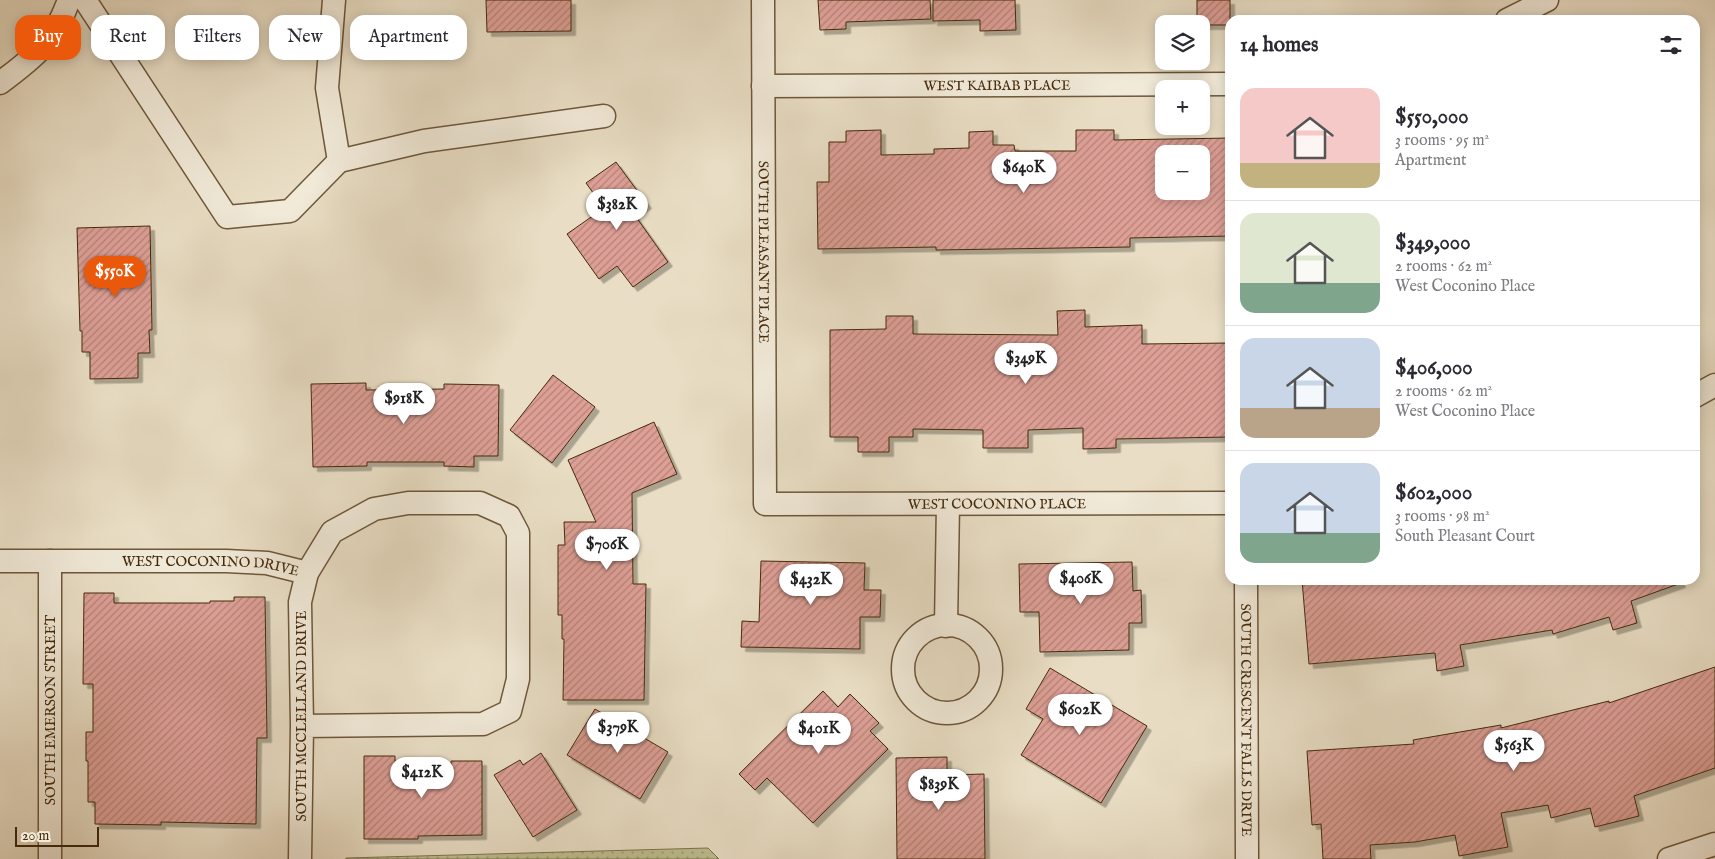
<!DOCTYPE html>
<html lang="en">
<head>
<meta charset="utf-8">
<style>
	:root { --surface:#fff; --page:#f2f2f3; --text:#2b2b33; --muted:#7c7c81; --line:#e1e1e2; --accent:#ea580c }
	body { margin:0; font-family:"IM FELL English",serif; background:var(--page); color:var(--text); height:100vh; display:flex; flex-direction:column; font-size:19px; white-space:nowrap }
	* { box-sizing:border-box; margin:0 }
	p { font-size:16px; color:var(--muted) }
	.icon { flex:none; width:28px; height:28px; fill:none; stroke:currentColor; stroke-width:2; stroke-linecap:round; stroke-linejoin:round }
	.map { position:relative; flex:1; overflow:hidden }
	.sheet { position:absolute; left:1225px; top:15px; width:475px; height:570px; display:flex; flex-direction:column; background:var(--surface); border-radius:15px; box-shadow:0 2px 12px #0003 }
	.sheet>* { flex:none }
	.hud { position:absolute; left:15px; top:15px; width:475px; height:45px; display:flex; gap:10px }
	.fabs { position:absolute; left:1155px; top:15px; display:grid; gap:10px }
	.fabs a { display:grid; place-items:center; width:55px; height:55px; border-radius:10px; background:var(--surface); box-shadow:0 2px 12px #0003; font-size:25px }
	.scale { position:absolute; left:15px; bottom:12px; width:84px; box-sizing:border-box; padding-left:5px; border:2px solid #452a0b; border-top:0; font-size:14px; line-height:18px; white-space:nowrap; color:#452a0b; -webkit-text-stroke:4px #f1ead9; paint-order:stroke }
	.price { position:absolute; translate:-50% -42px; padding:0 11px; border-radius:18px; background:#fff; color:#222; font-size:16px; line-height:32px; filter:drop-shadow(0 1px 2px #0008) }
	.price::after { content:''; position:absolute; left:50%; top:30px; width:15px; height:11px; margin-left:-8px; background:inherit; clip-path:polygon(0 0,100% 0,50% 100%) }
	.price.on { background:var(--accent); color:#fff }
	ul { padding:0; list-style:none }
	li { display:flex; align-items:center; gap:15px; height:125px; padding:0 15px }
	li+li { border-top:1px solid var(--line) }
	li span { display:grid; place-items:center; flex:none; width:140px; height:100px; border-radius:15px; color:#555 }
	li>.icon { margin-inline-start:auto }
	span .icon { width:60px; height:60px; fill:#fffc; stroke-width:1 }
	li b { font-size:21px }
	h2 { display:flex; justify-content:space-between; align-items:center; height:60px; padding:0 15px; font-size:21px }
	.chip { padding:0 18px; border-radius:15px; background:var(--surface); box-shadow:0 2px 12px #0003; font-size:18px; line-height:45px }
	.chip.on { background:var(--accent); color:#fff }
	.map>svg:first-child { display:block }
</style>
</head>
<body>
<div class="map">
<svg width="1715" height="859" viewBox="0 0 1715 859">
	<defs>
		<pattern id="park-dots" width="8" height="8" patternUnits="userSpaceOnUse" patternTransform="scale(1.25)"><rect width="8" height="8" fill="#bdbf90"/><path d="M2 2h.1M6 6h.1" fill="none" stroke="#9b9b74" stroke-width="1.8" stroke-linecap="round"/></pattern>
		<pattern id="building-hatch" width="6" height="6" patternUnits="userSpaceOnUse" patternTransform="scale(1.25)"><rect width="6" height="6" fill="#dd9f96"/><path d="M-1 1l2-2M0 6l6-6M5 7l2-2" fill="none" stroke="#b58279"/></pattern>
		<filter id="shadow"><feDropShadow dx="4.5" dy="4.5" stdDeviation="0" flood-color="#0004"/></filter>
	</defs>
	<rect width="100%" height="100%" fill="#e9dec5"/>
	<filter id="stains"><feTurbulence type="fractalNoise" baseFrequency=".004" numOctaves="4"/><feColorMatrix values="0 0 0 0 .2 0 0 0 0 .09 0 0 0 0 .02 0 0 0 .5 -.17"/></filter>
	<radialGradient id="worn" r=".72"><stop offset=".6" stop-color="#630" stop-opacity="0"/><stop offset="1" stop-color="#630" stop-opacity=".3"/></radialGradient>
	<path fill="url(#park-dots)" stroke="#81744e" d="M708,848L719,859H346V858Z"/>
	<g fill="url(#building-hatch)" stroke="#452a0b" fill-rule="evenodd" filter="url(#shadow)">
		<path d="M486,0H571V31L487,32Z"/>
		<path d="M818,0H930L931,19L846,22V29L820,30Z"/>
		<path d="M933,0H1015L1016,30L980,31V20L933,21Z"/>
		<path d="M1197,0H1230V25H1201V24H1197Z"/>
		<path d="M881,130V155L934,154V149L969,148V132L993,131V145H1014L1015,151H1076V130H1114V140L1230,138V236L1130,238V247L936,250V247L818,249L817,182H829V142H846V131ZM1164,154H1201V191H1164Z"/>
		<path d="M616,162L647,204L634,214L668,262L633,287L617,266L599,279L567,234L604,208L586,183Z"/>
		<path d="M150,226L152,330H149L150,353H138V378L90,379V352H82V331H80L77,228Z"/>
		<path d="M1085,310V327L1142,325V344L1230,343V437L1116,439V448L1083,449V428L1028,430V448H983V430L913,429V437H889V452H858V437H830V330L886,329V316H913V334L1058,335L1057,311Z"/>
		<path d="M553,375L595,407L552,463L510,430Z"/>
		<path d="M366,383V390L444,389V384L499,385L498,456H474V467L444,466V462H367V466L313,467L311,384Z"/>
		<path d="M654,422L677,474L632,493L633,584H646L644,700H563L564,639H562V615H558V545H565L564,522H596L568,460Z"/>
		<path d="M761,561L865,563L864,590H881L880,617H860V649L741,647L742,621L759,622Z"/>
		<path d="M1132,562L1133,591L1141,590L1142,623H1129V650L1040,652L1039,612H1020L1019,564Z"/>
		<path d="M1302,580H1680L1681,583L1631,601L1637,623L1613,630L1609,617L1553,634L1552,630L1460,645L1464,666L1437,671L1435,653L1309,664Z"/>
		<path d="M84,593H114V603H210V601H234V597H265L267,738H257L256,824L161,822V825L95,824V802H88V761H86V732H93V684H83Z"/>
		<path d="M1715,667V768L1634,796L1639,816L1595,827L1590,808L1551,818L1548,805L1501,813L1508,847L1459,856L1455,835L1415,842L1370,845L1371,859H1323L1321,824L1312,825L1307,751L1414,744L1413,740L1501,725V728L1609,701V703Z"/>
		<path d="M1050,668L1147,726L1101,803L1021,755L1043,719L1026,709Z"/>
		<path d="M823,691L838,707L850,694L879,723L870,731L888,749L813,823L767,778L755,790L739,774Z"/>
		<path d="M595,709L668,752L640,799L567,755Z"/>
		<path d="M541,753L577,810L533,837L494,775L520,760L523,765Z"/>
		<path d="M364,756H395V766L451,765V761H482V835L418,836V839H364Z"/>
		<path d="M947,757V775L984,774L985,859H897L896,758Z"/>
	</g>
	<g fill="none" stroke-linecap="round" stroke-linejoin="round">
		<g stroke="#6e573a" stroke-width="25">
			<g id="street">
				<path d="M85,0L227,217L290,211L339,161L424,141L604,116"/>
				<path d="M334,0L327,88L339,161"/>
				<path id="s1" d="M763,0L765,504L1230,503"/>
				<path d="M1507,20L1547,0"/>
				<path d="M0,83C35,57 54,42 69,0"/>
				<path id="s2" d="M763,86L1230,84"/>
				<path d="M1695,396L1715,385"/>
				<path id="s3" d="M0,561H226L267,563L307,573"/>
				<path d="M50,561V859"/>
				<path id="s4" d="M1246,580L1247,859"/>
				<circle cx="947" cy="669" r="44"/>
				<path d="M946,626L948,504"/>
				<path d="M300,859L302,726L300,602L307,573L332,532L374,509L408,503H480L509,516L518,533V679L510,711L483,724L302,726"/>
				<path d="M1669,859L1715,844"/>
			</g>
		</g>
		<use href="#street" stroke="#f1ead9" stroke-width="22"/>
	</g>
	<g text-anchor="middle" stroke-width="5" stroke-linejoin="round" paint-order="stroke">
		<g font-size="14" fill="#452a0b" stroke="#f1ead9">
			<text dy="5" stroke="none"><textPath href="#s2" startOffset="234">WEST KAIBAB PLACE</textPath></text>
			<text dy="5" stroke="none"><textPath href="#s1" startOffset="252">SOUTH PLEASANT PLACE</textPath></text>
			<text dy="5" stroke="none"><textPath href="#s1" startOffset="736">WEST COCONINO PLACE</textPath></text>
			<text dy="5" stroke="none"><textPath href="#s3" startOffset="211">WEST COCONINO DRIVE</textPath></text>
			<text transform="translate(50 710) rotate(-90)" y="5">SOUTH EMERSON STREET</text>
			<text transform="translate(301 716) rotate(-90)" y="5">SOUTH MCCLELLAND DRIVE</text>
			<text dy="5" stroke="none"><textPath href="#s4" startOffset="140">SOUTH CRESCENT FALLS DRIVE</textPath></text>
		</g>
	</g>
	<rect width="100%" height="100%" filter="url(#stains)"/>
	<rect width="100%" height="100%" fill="url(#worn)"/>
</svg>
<div class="fabs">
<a><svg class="icon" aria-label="layers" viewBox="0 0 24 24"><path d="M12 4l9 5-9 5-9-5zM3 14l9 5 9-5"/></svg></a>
<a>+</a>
<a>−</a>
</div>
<div class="scale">20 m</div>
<b class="price" style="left:1024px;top:194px">$640K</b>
<b class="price" style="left:617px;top:231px">$382K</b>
<b class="price on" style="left:115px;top:298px">$550K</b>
<b class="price" style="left:1026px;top:385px">$349K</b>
<b class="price" style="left:404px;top:425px">$918K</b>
<b class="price" style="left:607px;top:571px">$706K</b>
<b class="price" style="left:1081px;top:605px">$406K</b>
<b class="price" style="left:811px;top:606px">$432K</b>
<b class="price" style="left:1080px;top:736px">$602K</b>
<b class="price" style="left:618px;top:754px">$379K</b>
<b class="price" style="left:819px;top:755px">$401K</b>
<b class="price" style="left:1514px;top:772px">$563K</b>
<b class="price" style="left:422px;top:799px">$412K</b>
<b class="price" style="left:939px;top:811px">$839K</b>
<div class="hud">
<a class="chip on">Buy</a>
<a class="chip">Rent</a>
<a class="chip">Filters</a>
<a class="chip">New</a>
<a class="chip">Apartment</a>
</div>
<section class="sheet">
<h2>14 homes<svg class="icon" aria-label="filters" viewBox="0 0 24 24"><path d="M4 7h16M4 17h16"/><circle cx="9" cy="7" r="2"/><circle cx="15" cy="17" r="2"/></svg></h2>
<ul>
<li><span style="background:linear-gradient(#f6c9c9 75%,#c2b280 0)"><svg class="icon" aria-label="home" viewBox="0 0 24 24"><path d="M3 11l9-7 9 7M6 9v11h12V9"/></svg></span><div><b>$550,000</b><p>3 rooms · 95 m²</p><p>Apartment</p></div></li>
<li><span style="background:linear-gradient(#dfe7d0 70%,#7fa58c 0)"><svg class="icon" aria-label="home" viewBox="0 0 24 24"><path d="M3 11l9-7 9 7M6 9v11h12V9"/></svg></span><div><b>$349,000</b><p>2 rooms · 62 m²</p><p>West Coconino Place</p></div></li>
<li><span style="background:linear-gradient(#c9d6e8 70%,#b9a48a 0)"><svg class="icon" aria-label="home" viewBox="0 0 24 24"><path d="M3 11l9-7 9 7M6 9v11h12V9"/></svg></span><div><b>$406,000</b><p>2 rooms · 62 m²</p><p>West Coconino Place</p></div></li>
<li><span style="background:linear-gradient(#c9d6e8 70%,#7fa58c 0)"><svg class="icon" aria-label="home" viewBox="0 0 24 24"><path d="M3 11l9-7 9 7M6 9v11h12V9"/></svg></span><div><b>$602,000</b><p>3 rooms · 98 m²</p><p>South Pleasant Court</p></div></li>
</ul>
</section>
</div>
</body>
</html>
